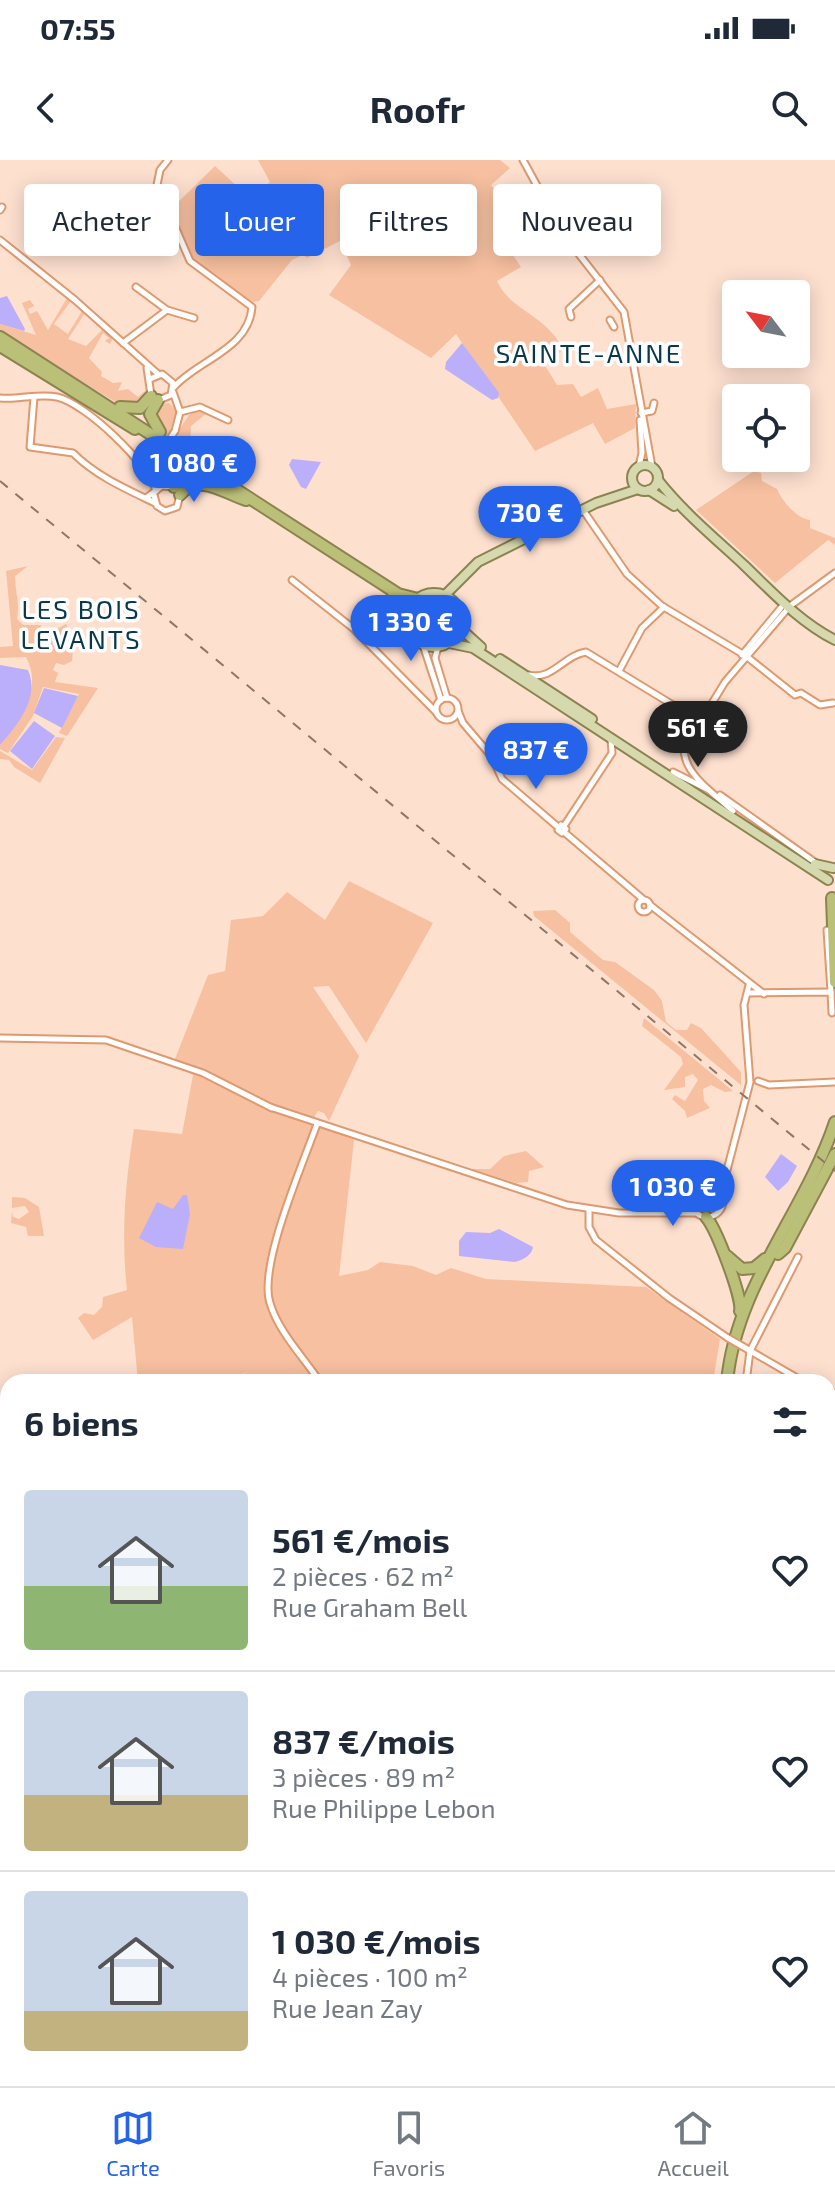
<!DOCTYPE html>
<html lang="fr">
<head>
<meta charset="utf-8">
<style>
	:root { --surface:#fff; --page:#f2f2f3; --text:#1f2937; --muted:#747a83; --line:#e0e1e3; --accent:#2563eb }
	body { margin:0; font-family:"Exo 2",sans-serif; background:var(--page); color:var(--text); height:100vh; display:flex; flex-direction:column; font-size:30px; white-space:nowrap }
	* { box-sizing:border-box; margin:0 }
	p { font-size:26px; color:var(--muted) }
	.icon { flex:none; width:44px; height:44px; fill:none; stroke:currentColor; stroke-width:2; stroke-linecap:round; stroke-linejoin:round }
	.map { position:relative; flex:1; overflow:hidden }
	.side { position:absolute; left:0px; top:1214px; width:836px; height:712px; display:flex; flex-direction:column; background:var(--surface); border-radius:24px 24px 0 0; box-shadow:0 4px 20px #0003 }
	.side>* { flex:none }
	.guide { position:absolute; left:24px; top:24px; width:788px; height:72px; display:flex; gap:16px }
	.needle { width:52px; rotate:302deg }
	.buttons { position:absolute; left:722px; top:120px; display:grid; gap:16px }
	.buttons a { display:grid; place-items:center; width:88px; height:88px; border-radius:8px; background:var(--surface); box-shadow:0 4px 20px #0003; font-size:40px }
	.price { position:absolute; translate:-50% -68px; padding:0 18px; border-radius:28px; background:var(--accent); color:#fff; font-size:26px; line-height:52px; filter:drop-shadow(0 2px 4px #0008) }
	.price::after { content:''; position:absolute; left:50%; top:48px; width:24px; height:18px; margin-left:-12px; background:inherit; clip-path:polygon(0 0,100% 0,50% 100%) }
	.price.active { background:#222; color:#fff }
	ul { padding:0; list-style:none }
	li { display:flex; align-items:center; gap:24px; height:200px; padding:0 24px }
	li+li { border-top:2px solid var(--line) }
	li span { display:grid; place-items:center; flex:none; width:224px; height:160px; border-radius:8px; color:#555 }
	li>.icon { margin-inline-start:auto }
	span .icon { width:96px; height:96px; fill:#fffc; stroke-width:1 }
	li b { font-size:34px }
	h2 { display:flex; justify-content:space-between; align-items:center; height:96px; padding:0 24px; font-size:34px }
	.pill { padding:0 28px; border-radius:8px; background:var(--surface); box-shadow:0 4px 20px #0003; font-size:28px; line-height:72px }
	.pill.active { background:var(--accent); color:#fff }
	.status { display:flex; justify-content:space-between; align-items:center; height:56px; padding:0 40px; background:var(--surface); direction:ltr }
	.status svg { height:22px; fill:currentColor }
	header { display:flex; justify-content:space-between; align-items:center; height:104px; padding:0 24px; background:var(--surface); font-size:36px; font-weight:700 }
	.menu { display:flex; justify-content:space-around; align-items:center; height:112px; border-top:2px solid var(--line); background:var(--surface); font-size:22px; color:var(--muted) }
	.menu a { display:grid; justify-items:center; gap:4px }
	.menu .active { color:var(--accent) }
	.map>svg:first-child { display:block }
</style>
</head>
<body>
<div class="status"><b>07:55</b><svg viewBox="0 0 49 12"><path d="M0 12V9h3v3zM5 12V6h3v6zM10 12V3h3v9zM15 12V0h3v12zM26 1h20v11H26zM47 4h2v5h-2z"/></svg></div>
<header><svg class="icon" aria-label="back" viewBox="0 0 24 24"><path d="M15 5l-7 7 7 7"/></svg>Roofr<svg class="icon" aria-label="search" viewBox="0 0 24 24"><circle cx="10" cy="10" r="6"/><path d="M15 15l6 6"/></svg></header>
<div class="map">
<svg width="835" height="1926" viewBox="0 0 835 1926">
	<rect width="100%" height="100%" fill="#fee0cf"/>
	<g fill="#f7c0a0">
		<path d="M258,0H500L510,8L491,25L514,55L504,63L518,86L511,92L521,107L497,121C511,152 547,154 563,190L544,204L557,225L573,224L581,237L598,228L607,249L636,244L635,268L605,284L593,263L535,291L456,174L431,198L329,135L351,105L340,81L307,98L303,95L292,100L259,141L253,142L194,107L171,49L215,6L251,39L270,22Z"/>
		<path d="M67,138L71,141L54,164L68,174L82,151L85,153L68,179L86,186L103,169L113,178L110,184L105,181L109,178L103,173L89,198L102,212L101,216L113,223L122,222L118,231L128,229L138,237L145,231L143,243L119,244L0,173V164L36,175L22,143L30,140L34,146L28,149L30,154L37,151L48,170Z"/>
		<path d="M169,243L177,251L168,276L156,266L152,252L156,244Z"/>
		<path d="M201,251L207,253L191,266L190,288L173,279L191,252Z"/>
		<path d="M754,311L761,313L762,321L777,329C782,341 797,359 810,360V368L835,378V385L828,380L775,423L696,350Z"/>
		<path d="M28,406L15,416C15,431 20,443 17,459L23,465H41L40,478L66,464L74,480L72,501L64,505L56,503L53,510L58,513L55,522L98,528L67,576L59,573L79,534L43,527L33,556L8,593L0,589V585C18,559 44,529 26,497L0,498V487L13,486L6,411Z"/>
		<circle cx="435" cy="460" r="24"/>
		<path d="M56,577L65,578L40,623L14,607L9,600L0,599V591L32,610Z"/>
		<path d="M349,721L433,763L366,883L329,826L313,827L359,896L329,961L324,953L318,951L314,957L354,980L339,1116L368,1110L380,1102L413,1106L436,1115L451,1108L486,1119L646,1127L720,1179L713,1222H229L252,1209L226,1222H138L132,1157L93,1180L78,1158L84,1153L94,1155L102,1147L103,1137L127,1130C121,1076 125,1022 134,969L182,974L193,915L173,904L208,815L225,811L231,760L263,756L287,732L325,760Z"/>
		<path d="M555,750L570,763V772L603,800L615,802L654,830L662,841L666,862L676,870H687L691,863L701,868L741,912V925L534,756L533,751Z"/>
		<path d="M644,858L733,931L725,932L711,925L703,929L704,941L710,948L687,958L685,951L672,939L675,935L685,941L698,920L693,914L685,917V927L664,930L683,904L681,897L642,866Z"/>
		<path d="M526,991L544,1007L529,1011L528,1022L516,1023L471,1009H490L504,996Z"/>
		<path d="M12,1037L25,1038L39,1047L44,1076H28L26,1067L11,1063L12,1051L13,1057L19,1059L29,1052L25,1046L12,1048Z"/>
		<path d="M8,1358V1705L0,1699V1360Z"/>
		<path d="M240,1918H557L556,1926H247Z"/>
	</g>
	<g fill="#bbaefa">
		<path d="M7,136L25,169L24,171L0,164V138Z"/>
		<path d="M462,183L499,233L498,238L492,240L445,209L446,202Z"/>
		<path d="M292,299L321,302L306,329L301,327L289,305Z"/>
		<path d="M0,505L28,510C40,538 18,564 0,585Z"/>
		<path d="M44,528L78,536L62,568L34,553Z"/>
		<path d="M34,561L55,576L32,609L10,591Z"/>
		<path d="M781,994L797,1006L788,1022L778,1031L765,1017Z"/>
		<path d="M183,1035H187L190,1054L183,1089L156,1087L139,1078L157,1042L173,1049Z"/>
		<path d="M499,1069L533,1087C532,1095 523,1100 515,1102L459,1096V1081L466,1072L490,1073Z"/>
	</g>
	<g fill="none" stroke-linecap="round" stroke-linejoin="round">
		<g stroke="#bbaefa" stroke-width="2">
			<path d="M0,1579L8,1578"/>
			<path d="M0,1594L8,1597"/>
			<path d="M371,1918L377,1926"/>
		</g>
		<g stroke="#df996e" stroke-width="9">
			<g id="minor">
				<path d="M168,0L160,10L157,25L190,101L252,147C249,189 198,200 174,227"/>
				<path d="M523,0L564,75L624,152L652,307"/>
				<path d="M0,50L2,47"/>
				<path d="M0,80L75,140L158,214"/>
				<path d="M136,127L167,150L194,158"/>
				<path d="M571,157L569,149L600,120"/>
				<path d="M610,160L614,167"/>
				<path d="M123,183L167,150"/>
				<path d="M147,208L151,235"/>
				<path d="M150,219L162,214L173,223L171,235L159,240"/>
				<path d="M173,232L180,252L175,271"/>
				<path d="M34,237L30,287L73,293C96,316 126,329 155,343"/>
				<path d="M0,238C19,240 38,233 57,237C85,243 149,304 156,331"/>
				<path d="M180,252L200,247L228,260"/>
				<path d="M641,253L652,251L654,243"/>
				<path d="M142,304L155,321"/>
				<path d="M639,306L642,293L640,260"/>
				<path d="M154,317L158,297"/>
				<path d="M154,335L157,346L165,351L177,347L180,335"/>
				<path d="M146,338L162,326L174,327"/>
				<path d="M583,350L627,414L662,446L746,496L795,535L801,533L820,545L833,543"/>
				<path d="M292,420L354,469L436,552"/>
				<path d="M790,446L835,413"/>
				<path d="M423,485L441,540"/>
				<path d="M438,487L435,498L447,538"/>
				<path d="M742,495L784,444"/>
				<path d="M619,511L642,468L664,447"/>
				<path d="M529,515C552,521 564,495 586,492L673,545C688,561 678,585 688,605C697,623 718,637 733,651"/>
				<circle cx="447" cy="549" r="11"/>
				<path d="M458,551L463,563L492,597L502,619L558,667"/>
				<path d="M682,568L703,558L725,522L790,446"/>
				<path d="M673,612L707,629"/>
				<path d="M720,635L816,703"/>
				<path d="M561,665L566,669L562,673L558,670Z"/>
				<path d="M564,666L612,593L611,580"/>
				<path d="M564,672L644,740"/>
				<circle cx="644" cy="746" r="6"/>
				<path d="M650,745L764,834"/>
				<path d="M827,770L831,832"/>
				<path d="M749,833L831,832L832,853"/>
				<path d="M0,878L106,880L203,913L272,948"/>
				<path d="M758,921L769,925L835,922"/>
				<path d="M270,947L567,1045L619,1053H696"/>
				<path d="M317,964C303,1004 258,1106 270,1143C278,1171 304,1198 320,1222"/>
				<circle cx="707" cy="1041" r="16"/>
				<path d="M709,1026L722,1010"/>
				<path d="M721,1033L750,922L744,845L749,825"/>
				<path d="M589,1050V1067L596,1080L669,1138L728,1178"/>
				<path d="M668,1051L691,1041"/>
				<path d="M742,1186L804,1222"/>
				<path d="M746,1222L750,1191L798,1097"/>
				<path d="M828,1232L835,1233"/>
				<path d="M828,1335L835,1344"/>
				<path d="M828,1359L835,1346"/>
				<path d="M828,1420L835,1424"/>
				<path d="M828,1462L835,1466"/>
				<path d="M828,1495L835,1488"/>
				<path d="M0,1697L8,1705"/>
				<path d="M828,1804L835,1819"/>
				<path d="M105,1918L118,1926"/>
				<path d="M198,1926L211,1918"/>
			</g>
		</g>
		<g stroke="#8b8450" stroke-width="12">
			<g id="major">
				<circle cx="645" cy="318" r="13"/>
				<path d="M658,320C683,352 715,378 745,406C773,433 800,462 835,480"/>
				<path d="M649,330L674,346"/>
				<circle cx="434" cy="460" r="27"/>
				<path d="M445,435L478,402L596,343L638,329"/>
				<path d="M460,468L481,487"/>
				<path d="M449,483L473,488L828,720"/>
				<path d="M500,499L592,559"/>
				<path d="M815,704L833,708"/>
				<path d="M828,1545L835,1538"/>
			</g>
		</g>
		<g stroke="#8b8450" stroke-width="14">
			<g id="highway">
				<path d="M0,177L398,434L418,439"/>
				<path d="M0,186L135,269"/>
				<path d="M158,240L150,254L160,272"/>
				<path d="M120,247L140,248L151,236"/>
				<path d="M156,282L178,305L182,318L174,327"/>
				<path d="M180,335C198,312 226,334 246,340"/>
				<path d="M393,436L408,453"/>
				<path d="M832,738L835,822"/>
				<path d="M706,1057C716,1068 743,1138 740,1151"/>
				<path d="M778,1094L785,1088L835,994"/>
				<path d="M727,1096L742,1109L754,1108L765,1099"/>
				<path d="M727,1222C736,1125 805,1052 835,962"/>
				<path d="M828,1580L835,1586"/>
				<path d="M828,1651L835,1670"/>
				<path d="M828,1667L835,1687"/>
				<path d="M171,1926L184,1918"/>
			</g>
		</g>
		<use href="#minor" stroke="#fff" stroke-width="5"/>
		<use href="#major" stroke="#d6d9ae" stroke-width="8"/>
		<use href="#highway" stroke="#bbc078" stroke-width="10"/>
		<path stroke="#927665" stroke-width="2" stroke-dasharray="10 10" stroke-linecap="butt" d="M0,321L835,1011"/>
		<g stroke="#df996e" stroke-width="9" stroke-linecap="butt">
			<g id="minor-bridge">
				<path d="M158,297L175,271"/>
				<path d="M728,1178L742,1186"/>
			</g>
		</g>
		<use href="#minor-bridge" stroke="#fff" stroke-width="5"/>
	</g>
	<g text-anchor="middle" stroke-width="7" stroke-linejoin="round" paint-order="stroke">
		<g font-size="26" letter-spacing="2" fill="#07384c" stroke="#fff">
			<text x="589" y="203">SAINTE-ANNE</text>
			<text x="81" y="459">LES BOIS<tspan x="81" dy="30">LEVANTS</tspan></text>
		</g>
	</g>
</svg>
<div class="buttons">
<a><svg class="needle" viewBox="-14 -14 28 28"><path d="M0-13l5 13h-10z" fill="#e53935"/><path d="M0 13l5-13h-10z" fill="#747a83"/></svg></a>
<a><svg class="icon" aria-label="locate" viewBox="0 0 24 24"><circle cx="12" cy="12" r="6"/><path d="M12 2v4M12 18v4M2 12h4M18 12h4"/></svg></a>
</div>
<b class="price" style="left:194px;top:344px">1 080 €</b>
<b class="price" style="left:530px;top:394px">730 €</b>
<b class="price" style="left:411px;top:503px">1 330 €</b>
<b class="price active" style="left:698px;top:609px">561 €</b>
<b class="price" style="left:536px;top:631px">837 €</b>
<b class="price" style="left:673px;top:1068px">1 030 €</b>
<div class="guide">
<a class="pill">Acheter</a>
<a class="pill active">Louer</a>
<a class="pill">Filtres</a>
<a class="pill">Nouveau</a>
</div>
<section class="side">
<h2>6 biens<svg class="icon" aria-label="filters" viewBox="0 0 24 24"><path d="M4 7h16M4 17h16"/><circle cx="9" cy="7" r="2"/><circle cx="15" cy="17" r="2"/></svg></h2>
<ul>
<li><span style="background:linear-gradient(#c9d6e8 60%,#8fb573 0)"><svg class="icon" aria-label="home" viewBox="0 0 24 24"><path d="M3 11l9-7 9 7M6 9v11h12V9"/></svg></span><div><b>561 €/mois</b><p>2 pièces · 62 m²</p><p>Rue Graham Bell</p></div><svg class="icon" aria-label="heart" viewBox="0 0 24 24"><path d="M12 20l-8-8c-3-5 5-10 8-4 3-6 11-1 8 4z"/></svg></li>
<li><span style="background:linear-gradient(#c9d6e8 65%,#c2b280 0)"><svg class="icon" aria-label="home" viewBox="0 0 24 24"><path d="M3 11l9-7 9 7M6 9v11h12V9"/></svg></span><div><b>837 €/mois</b><p>3 pièces · 89 m²</p><p>Rue Philippe Lebon</p></div><svg class="icon" aria-label="heart" viewBox="0 0 24 24"><path d="M12 20l-8-8c-3-5 5-10 8-4 3-6 11-1 8 4z"/></svg></li>
<li><span style="background:linear-gradient(#c9d6e8 75%,#c2b280 0)"><svg class="icon" aria-label="home" viewBox="0 0 24 24"><path d="M3 11l9-7 9 7M6 9v11h12V9"/></svg></span><div><b>1 030 €/mois</b><p>4 pièces · 100 m²</p><p>Rue Jean Zay</p></div><svg class="icon" aria-label="heart" viewBox="0 0 24 24"><path d="M12 20l-8-8c-3-5 5-10 8-4 3-6 11-1 8 4z"/></svg></li>
</ul>
</section>
</div>
<nav class="menu">
<a class="active"><svg class="icon" aria-label="map" viewBox="0 0 24 24"><path d="M3 6l6-2 6 2 6-2v14l-6 2-6-2-6 2zM9 4v14M15 6v14"/></svg>Carte</a>
<a><svg class="icon" aria-label="saved" viewBox="0 0 24 24"><path d="M7 4h10v16l-5-4-5 4z"/></svg>Favoris</a>
<a><svg class="icon" aria-label="home" viewBox="0 0 24 24"><path d="M3 11l9-7 9 7M6 9v11h12V9"/></svg>Accueil</a>
</nav>
</body>
</html>
